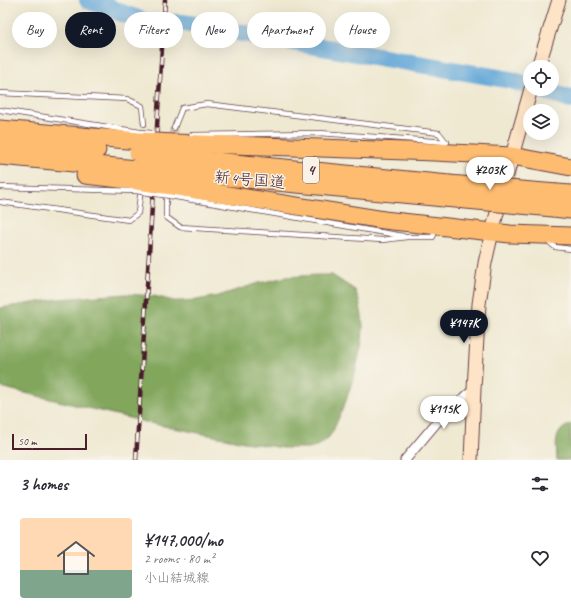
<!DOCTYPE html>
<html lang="en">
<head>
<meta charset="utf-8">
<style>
	:root { --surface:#fff; --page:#f7f7f7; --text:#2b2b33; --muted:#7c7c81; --line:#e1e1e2; --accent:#111827 }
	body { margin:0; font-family:Caveat,"Klee One",sans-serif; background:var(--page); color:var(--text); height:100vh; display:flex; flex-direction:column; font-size:15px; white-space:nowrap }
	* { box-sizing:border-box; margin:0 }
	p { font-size:13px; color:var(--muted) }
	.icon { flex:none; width:22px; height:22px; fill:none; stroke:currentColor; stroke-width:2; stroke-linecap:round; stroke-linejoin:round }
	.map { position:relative; height:460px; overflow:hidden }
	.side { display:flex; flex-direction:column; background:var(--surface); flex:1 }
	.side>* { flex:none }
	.top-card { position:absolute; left:12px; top:12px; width:547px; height:36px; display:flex; gap:8px }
	.controls { position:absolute; left:523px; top:60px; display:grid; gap:8px }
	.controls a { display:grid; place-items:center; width:36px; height:36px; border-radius:50%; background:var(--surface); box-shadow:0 4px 16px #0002; font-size:20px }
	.scale { position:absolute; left:12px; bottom:10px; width:75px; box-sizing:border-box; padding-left:4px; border:2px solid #4a1f2b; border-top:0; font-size:11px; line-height:14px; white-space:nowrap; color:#4a1f2b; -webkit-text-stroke:3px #f7f3e8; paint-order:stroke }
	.price { position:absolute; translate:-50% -34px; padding:0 9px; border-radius:14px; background:#fff; color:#222; font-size:13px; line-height:26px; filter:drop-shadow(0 1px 2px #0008) }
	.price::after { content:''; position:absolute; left:50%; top:24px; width:12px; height:9px; margin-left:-6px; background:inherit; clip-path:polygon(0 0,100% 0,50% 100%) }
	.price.on { background:var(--accent); color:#fff }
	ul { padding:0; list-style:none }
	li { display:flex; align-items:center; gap:12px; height:100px; padding:0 20px }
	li+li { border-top:1px solid var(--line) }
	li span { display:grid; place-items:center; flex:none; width:112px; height:80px; border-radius:4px; color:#555 }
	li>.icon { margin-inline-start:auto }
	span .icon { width:48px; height:48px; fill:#fffc; stroke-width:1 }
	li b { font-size:17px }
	h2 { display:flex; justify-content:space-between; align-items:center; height:48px; padding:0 20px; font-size:17px }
	.tag { padding:0 14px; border-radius:18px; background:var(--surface); box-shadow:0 4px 16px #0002; font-size:14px; line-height:36px }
	.tag.on { background:var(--accent); color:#fff }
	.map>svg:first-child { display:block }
</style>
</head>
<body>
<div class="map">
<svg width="571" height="460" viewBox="0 0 571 460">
	<rect width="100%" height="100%" fill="#f7f3e8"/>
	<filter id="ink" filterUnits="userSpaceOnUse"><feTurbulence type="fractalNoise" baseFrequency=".025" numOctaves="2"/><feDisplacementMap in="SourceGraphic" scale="8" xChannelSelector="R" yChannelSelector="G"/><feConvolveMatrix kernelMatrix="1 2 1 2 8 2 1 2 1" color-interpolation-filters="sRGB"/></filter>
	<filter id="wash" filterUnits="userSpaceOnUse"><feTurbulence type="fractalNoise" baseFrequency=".012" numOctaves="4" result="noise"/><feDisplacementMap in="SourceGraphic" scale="16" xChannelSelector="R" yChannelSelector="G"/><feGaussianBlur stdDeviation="0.9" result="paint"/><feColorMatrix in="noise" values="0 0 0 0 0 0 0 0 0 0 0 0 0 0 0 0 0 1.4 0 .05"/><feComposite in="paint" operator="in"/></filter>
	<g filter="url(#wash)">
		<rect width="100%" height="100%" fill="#efe9d2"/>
		<g fill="#81a65c" stroke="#666244">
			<path d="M318,275H332L355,290L359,300L362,316L363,326L362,342L356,369L346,401L333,431L329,437L322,443L316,446L309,448H283L244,442L154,424L0,387V308L58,299L126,294L154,296L174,301H191L218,296L259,283L286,277Z"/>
			<path d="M571,424V460H557C556,444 553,431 571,424Z"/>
		</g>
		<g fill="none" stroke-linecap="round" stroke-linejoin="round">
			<g stroke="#63a7d8" stroke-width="18">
				<path d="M88,0L148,23H184L511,80L530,86"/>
				<path d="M539,89L571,99"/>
			</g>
		</g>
	</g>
	<g filter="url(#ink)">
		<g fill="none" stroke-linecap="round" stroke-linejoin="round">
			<path stroke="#cec1b1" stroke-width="9" stroke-dasharray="9 4.5" stroke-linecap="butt" d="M172,147L174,128"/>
			<g stroke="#633d44" stroke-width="6">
				<g id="lane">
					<path d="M0,93L127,99L142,106L144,124"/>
					<path d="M0,110L140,132"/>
					<path d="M174,128L182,108L207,104L439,133L446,142"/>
					<path d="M191,135L319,133L447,142"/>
					<path d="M0,187L136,191"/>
					<path d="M170,196L403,236"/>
					<path d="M166,198V217L180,227L382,240L407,237H433L436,229"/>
					<path d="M0,202L129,220L138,213L140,196"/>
					<path d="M547,240L555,247L571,249"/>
				</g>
			</g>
			<g stroke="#633d44" stroke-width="11">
				<path id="street" d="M405,460L437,422L474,389"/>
			</g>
			<g stroke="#633d44" stroke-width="15">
				<g id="secondary">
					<path d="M538,67L559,0"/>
					<path d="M471,460L474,389L479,304L485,263L492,232L512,156L531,89"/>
				</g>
			</g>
			<g stroke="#633d44" stroke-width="19">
				<g id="highway">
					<path d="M0,129L139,141"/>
					<path d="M0,141L97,150"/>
					<path d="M174,143L434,152L512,156L571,167"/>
					<path d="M0,156L137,169"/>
					<path d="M173,157L449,184"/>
					<path d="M172,172L444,198"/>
					<path d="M85,175L137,181"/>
					<path d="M172,186L384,220L510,234L571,236"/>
					<path d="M557,193L571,194"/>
					<path d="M553,208L571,210"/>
				</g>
			</g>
			<use href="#lane" stroke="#fff" stroke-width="4.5"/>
			<use href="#street" stroke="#fff" stroke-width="9"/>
			<use href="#secondary" stroke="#fee4c6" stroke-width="13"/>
			<use href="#highway" stroke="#fdbc70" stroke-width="17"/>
			<g stroke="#4a1f2b" stroke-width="4.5">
				<path id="rail" d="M136,460L165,0"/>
			</g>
			<use href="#rail" stroke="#f7f3e8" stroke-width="3" stroke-dasharray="9" stroke-linecap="butt"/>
			<g stroke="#633d44" stroke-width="6" stroke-linecap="butt">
				<g id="lane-bridge">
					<path d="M140,132L152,133"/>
					<path d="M136,191L170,196"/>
				</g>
			</g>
			<g stroke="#633d44" stroke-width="19" stroke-linecap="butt">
				<g id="highway-bridge">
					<path d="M139,141L174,143"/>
					<path d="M138,153L173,157"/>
					<path d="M137,169L172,172"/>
					<path d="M137,181L172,186"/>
					<path d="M449,184L557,193"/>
					<path d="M444,198L553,208"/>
				</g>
			</g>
			<use href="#lane-bridge" stroke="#fff" stroke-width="4.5"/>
			<use href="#highway-bridge" stroke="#fdbc70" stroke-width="17"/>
		</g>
	</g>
	<g text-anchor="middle" stroke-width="3" stroke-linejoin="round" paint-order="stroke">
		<rect fill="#f7f3e8" stroke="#7e5f64" stroke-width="1" x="303" y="157" width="16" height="26" rx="3"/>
		<g font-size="15" font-weight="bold" fill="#4a1f2b">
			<text x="311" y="175">4</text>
		</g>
		<g font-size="16" fill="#4a1f2b" stroke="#f7f3e8">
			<text transform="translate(250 179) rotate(5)" y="6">新4号国道</text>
		</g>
	</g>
</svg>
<div class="controls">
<a><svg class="icon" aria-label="locate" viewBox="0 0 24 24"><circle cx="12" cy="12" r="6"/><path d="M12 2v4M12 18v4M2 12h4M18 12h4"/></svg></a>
<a><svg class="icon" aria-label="layers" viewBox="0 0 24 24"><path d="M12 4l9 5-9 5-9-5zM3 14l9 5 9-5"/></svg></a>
</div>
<div class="scale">50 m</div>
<b class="price" style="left:490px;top:191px">¥203K</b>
<b class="price on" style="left:464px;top:344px">¥147K</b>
<b class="price" style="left:444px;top:430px">¥115K</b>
<div class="top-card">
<a class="tag">Buy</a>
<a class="tag on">Rent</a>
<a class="tag">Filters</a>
<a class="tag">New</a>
<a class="tag">Apartment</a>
<a class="tag">House</a>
</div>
</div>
<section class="side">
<h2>3 homes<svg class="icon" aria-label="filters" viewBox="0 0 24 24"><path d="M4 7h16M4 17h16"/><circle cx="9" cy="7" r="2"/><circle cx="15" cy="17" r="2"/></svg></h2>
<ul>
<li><span style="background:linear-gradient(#ffd9b3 65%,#7fa58c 0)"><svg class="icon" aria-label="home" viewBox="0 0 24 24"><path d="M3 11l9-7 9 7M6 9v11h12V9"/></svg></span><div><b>¥147,000/mo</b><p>2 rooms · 80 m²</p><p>小山結城線</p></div><svg class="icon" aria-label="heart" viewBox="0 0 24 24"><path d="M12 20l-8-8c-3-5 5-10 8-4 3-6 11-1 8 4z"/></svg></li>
</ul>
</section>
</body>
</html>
